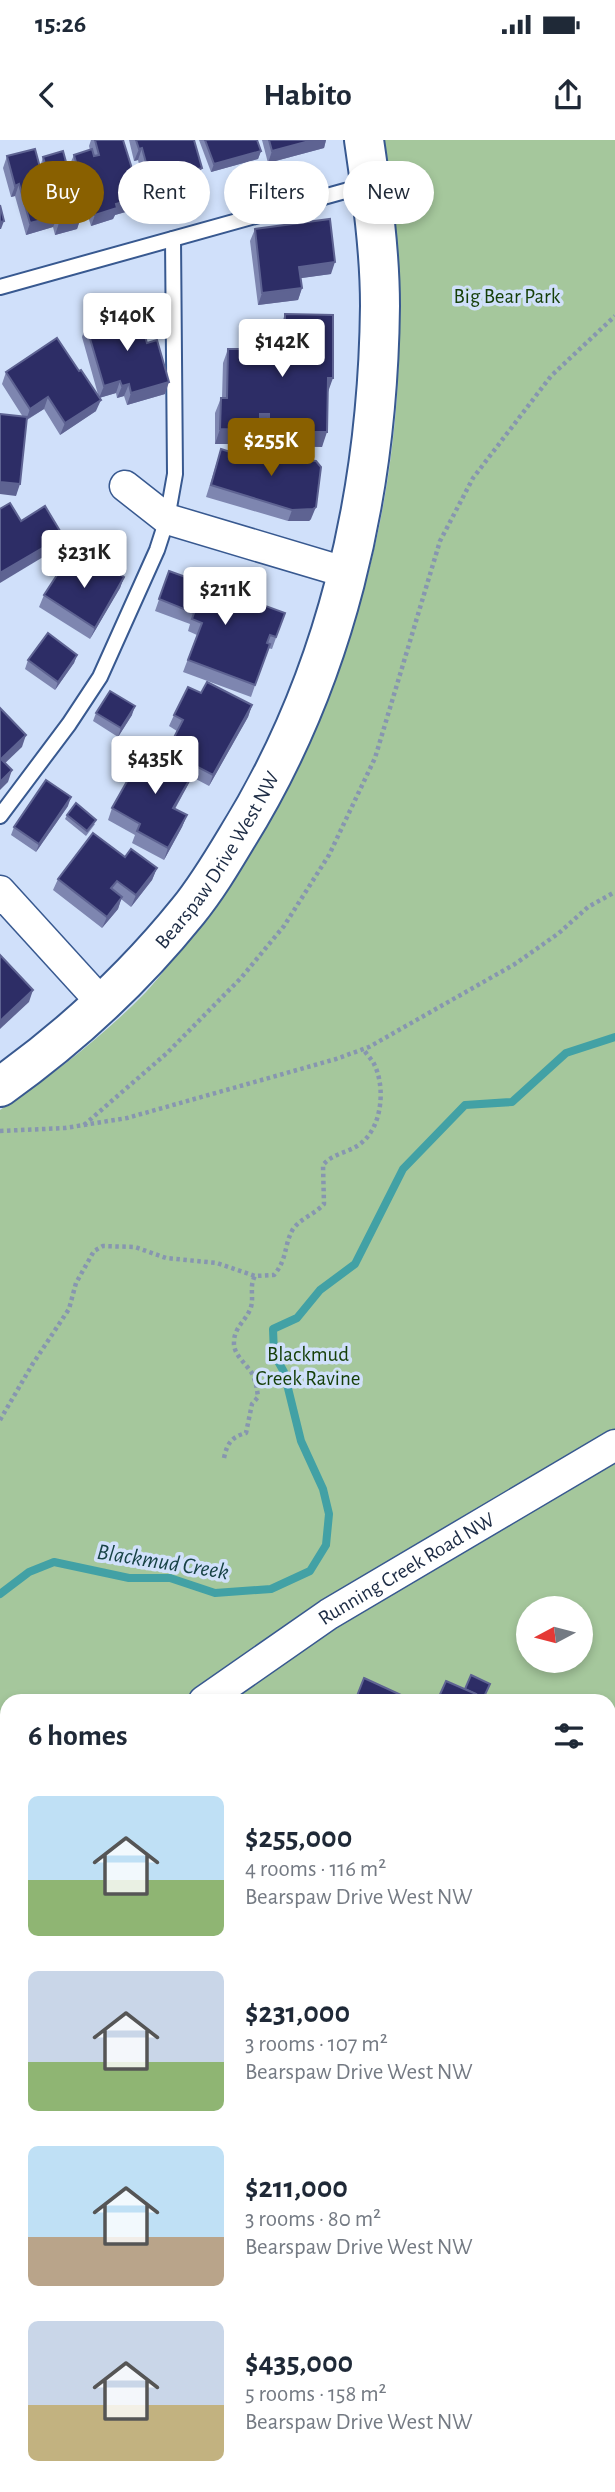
<!DOCTYPE html>
<html lang="en">
<head>
<meta charset="utf-8">
<style>
	:root { --surface:#fff; --page:#f2f2f3; --text:#1f2937; --muted:#747a83; --accent:#896000 }
	body { margin:0; font-family:"Alegreya Sans",sans-serif; background:var(--page); color:var(--text); height:100vh; display:flex; flex-direction:column; font-size:26px; white-space:nowrap }
	* { box-sizing:border-box; margin:0 }
	p { font-size:23px; color:var(--muted) }
	.icon { flex:none; width:38px; height:38px; fill:none; stroke:currentColor; stroke-width:2; stroke-linecap:round; stroke-linejoin:round }
	.map { position:relative; flex:1; overflow:hidden }
	.details { position:absolute; left:0px; top:1554px; width:616px; height:798px; display:flex; flex-direction:column; background:var(--surface); border-radius:21px 21px 0 0; box-shadow:0 4px 10px #0003 }
	.details>* { flex:none }
	.hud { position:absolute; left:21px; top:21px; width:574px; height:63px; display:flex; gap:14px }
	.needle { width:46px; rotate:263deg }
	.fabs { position:absolute; left:516px; top:1456px; display:grid; gap:14px }
	.fabs a { display:grid; place-items:center; width:77px; height:77px; border-radius:50%; background:var(--surface); box-shadow:0 4px 10px #0003; font-size:35px }
	.price { position:absolute; translate:-50% -60px; padding:0 16px; border-radius:7px; background:#fff; color:#222; font-size:23px; line-height:46px; filter:drop-shadow(0 2px 4px #0008) }
	.price::after { content:''; position:absolute; left:50%; top:42px; width:21px; height:16px; margin-left:-10px; background:inherit; clip-path:polygon(0 0,100% 0,50% 100%) }
	.price.current { background:var(--accent); color:#fff }
	ul { padding:0; list-style:none }
	li { display:flex; align-items:center; gap:21px; height:175px; padding:0 28px }
	li span { display:grid; place-items:center; flex:none; width:196px; height:140px; border-radius:10px; color:#555 }
	li>.icon { margin-inline-start:auto }
	span .icon { width:84px; height:84px; fill:#fffc; stroke-width:1 }
	li b { font-size:30px }
	h2 { display:flex; justify-content:space-between; align-items:center; height:84px; padding:0 28px; font-size:30px }
	.pill { padding:0 24px; border-radius:32px; background:var(--surface); box-shadow:0 4px 10px #0003; font-size:24px; line-height:63px }
	.pill.current { background:var(--accent); color:#fff }
	.status { display:flex; justify-content:space-between; align-items:center; height:49px; padding:0 35px; background:var(--surface); direction:ltr }
	.status svg { height:19px; fill:currentColor }
	header { display:flex; justify-content:space-between; align-items:center; height:91px; padding:0 28px; background:var(--surface); font-size:32px; font-weight:700 }
	.map>svg:first-child { display:block }
</style>
</head>
<body>
<div class="status"><b>15:26</b><svg viewBox="0 0 49 12"><path d="M0 12V9h3v3zM5 12V6h3v6zM10 12V3h3v9zM15 12V0h3v12zM26 1h20v11H26zM47 4h2v5h-2z"/></svg></div>
<header><svg class="icon" aria-label="back" viewBox="0 0 24 24"><path d="M15 5l-7 7 7 7"/></svg>Habito<svg class="icon" aria-label="share" viewBox="0 0 24 24"><path d="M12 15V3M7 8l5-5 5 5M5 13v7h14v-7"/></svg></header>
<div class="map">
<svg width="615" height="2352" viewBox="0 0 615 2352">
	<rect width="100%" height="100%" fill="#d0e0fa"/>
	<g fill="#a5c79c" fill-rule="evenodd">
		<path d="M381,0H615V2109L609,2112V1561H7V2031L0,2029V970C53,935 102,897 146,852C161,836 174,817 188,800C314,642 388,440 398,237C400,199 400,154 397,115C395,77 386,38 381,0ZM528,1468H581V1521H528Z"/>
		<path d="M0,2182H7V2345H609V2241L615,2242V2352H0Z"/>
	</g>
	<g fill="none" stroke-linecap="round" stroke-linejoin="round">
		<g stroke="#42a1a5" stroke-width="8">
			<path d="M0,1454L29,1432L54,1422L129,1438H170L215,1453L271,1449L310,1431L326,1405L329,1374L323,1349L301,1301L284,1232L274,1214L273,1189L297,1178L320,1150L355,1124L403,1029L465,965L512,962L566,913L615,897"/>
			<path d="M0,1731L7,1735"/>
			<path d="M327,2352L329,2345"/>
		</g>
		<g stroke="#385990" stroke-width="18">
			<g id="lane">
				<path d="M0,147L345,51L370,47"/>
				<path d="M0,676L69,584L100,537L157,410L167,379L175,334L173,99"/>
			</g>
		</g>
		<g stroke="#385990" stroke-width="33">
			<g id="street">
				<path d="M125,346L167,379L348,433"/>
				<path d="M0,751L102,863"/>
				<path id="s1" d="M204,1561L329,1474L615,1305"/>
			</g>
		</g>
		<g stroke="#385990" stroke-width="42">
			<g id="secondary">
				<path id="s2" d="M0,947C70,897 134,838 188,771C206,749 221,724 236,699C336,539 378,354 380,166C380,111 372,55 364,0"/>
				<path d="M0,2082L7,2083"/>
				<path d="M0,2133L7,2134"/>
				<path d="M609,2151H615"/>
				<path d="M609,2201L615,2202"/>
			</g>
		</g>
		<g stroke="#8796b0" stroke-width="4.5" stroke-dasharray="3.5 3.5" stroke-linecap="butt">
			<path d="M84,985L167,913L241,838L284,786L329,715L375,618L440,401L473,338L551,236L615,176"/>
			<path d="M0,991L65,988L127,978L336,919L369,907L515,824L559,793L588,767L615,752"/>
			<path d="M0,1280L32,1225L69,1169L76,1143L94,1111L103,1106L135,1107L166,1118L217,1123L255,1136"/>
			<path d="M224,1318C227,1304 231,1297 246,1293L252,1264L258,1257C257,1249 256,1243 253,1235C247,1224 233,1215 234,1202C234,1187 247,1180 251,1167C254,1156 249,1146 255,1136L274,1135C288,1118 284,1104 293,1089C301,1078 315,1074 324,1064L323,1025C333,1013 348,1013 360,1004C383,987 386,945 373,922C370,918 366,913 363,909"/>
			<path d="M0,1723L7,1718"/>
			<path d="M0,1857L7,1863"/>
			<path d="M0,2168L7,2169"/>
			<path d="M0,2242L7,2246"/>
		</g>
		<use href="#lane" stroke="#fff" stroke-width="14"/>
		<use href="#street" stroke="#fff" stroke-width="30"/>
		<use href="#secondary" stroke="#fff" stroke-width="38"/>
	</g>
	<g fill="#7e86b0">
		<path d="M91,0H123L141,57L136,69L115,75L113,79L91,86L79,47L76,48L69,26L74,15L90,10L89,6Z"/>
		<path d="M129,0H194L197,39L146,53L138,20L134,21Z"/>
		<path d="M199,0H257L261,11L258,19L211,32Z"/>
		<path d="M262,0H326L324,8L268,23Z"/>
		<path d="M7,16L40,27L43,17L81,77L77,89L55,95L53,87L26,95L15,56L11,57L3,28Z"/>
		<path d="M255,89L331,134L301,138L302,148L298,160L258,165L250,101Z"/>
		<path d="M285,174L328,252L322,307L289,306L287,311L282,310L311,379L309,381H288L206,357L221,309L254,319L257,312L273,317L276,310H263L264,289L260,288L254,304H215V273L221,258H222L223,223L228,209H250L256,191L280,192V188Z"/>
		<path d="M86,185L147,203L165,254L127,265L124,256L117,258L116,253L99,258L82,197Z"/>
		<path d="M6,232L96,271L60,295L44,269L27,280L16,356L23,277L2,244Z"/>
		<path d="M169,431L285,473L272,509L268,508L251,557L183,532L197,495L188,491L190,484L155,471Z"/>
		<path d="M124,437L120,448L90,499L39,467L44,455L84,439L87,441Z"/>
		<path d="M77,515L74,523L55,550L25,529L28,520Z"/>
		<path d="M201,553L252,565L248,577L209,646L192,637L175,669L187,675L182,687L164,720L132,703L135,695L108,680L112,668L165,616L177,591L169,586L174,575Z"/>
		<path d="M96,573L132,575L118,597L93,581Z"/>
		<path d="M68,666L36,712L11,695L14,687Z"/>
		<path d="M67,675L95,684L86,696L65,679Z"/>
		<path d="M125,717L157,728L152,740L131,767L121,759L118,769L102,788L53,750L58,739Z"/>
	</g>
	<g fill="#5e6392">
		<path d="M313,0H326L324,8L268,23L272,11Z"/>
		<path d="M142,8L138,20L134,21L139,9Z"/>
		<path d="M261,11L258,19L211,32L214,24Z"/>
		<path d="M202,28L197,39L146,53L151,41Z"/>
		<path d="M83,35L79,47L76,48L80,37Z"/>
		<path d="M19,44L15,56L11,57L15,46Z"/>
		<path d="M141,57L136,69L115,75L113,79L91,86L95,75L116,64Z"/>
		<path d="M58,76L53,87L26,95L30,83Z"/>
		<path d="M81,77L77,89L55,95L59,83Z"/>
		<path d="M4,81L1,89H0V82Z"/>
		<path d="M335,122L331,134L295,139L299,127Z"/>
		<path d="M302,148L298,160L258,165L262,153Z"/>
		<path d="M328,238H333L328,252Z"/>
		<path d="M120,241L116,253L99,258L104,246Z"/>
		<path d="M169,242L165,254L127,265L131,253Z"/>
		<path d="M129,244L124,256L117,258L122,246Z"/>
		<path d="M48,257L44,269L26,280L30,269Z"/>
		<path d="M101,260L96,271L60,295L65,283Z"/>
		<path d="M260,274H269L264,289L255,288Z"/>
		<path d="M220,289L260,290L254,304H215Z"/>
		<path d="M293,292H327L322,307L289,306L287,311L263,310L269,296Z"/>
		<path d="M0,342L20,344L16,356L0,354Z"/>
		<path d="M316,367L311,379L309,381H288L292,370Z"/>
		<path d="M63,396L58,408L0,443V433Z"/>
		<path d="M124,437L120,448L90,499L95,488Z"/>
		<path d="M77,515L74,523L55,550L58,542Z"/>
		<path d="M252,565L248,577L209,646L213,635Z"/>
		<path d="M135,566L132,575L118,597L121,588Z"/>
		<path d="M26,595L22,607L0,628L1,619Z"/>
		<path d="M12,630L8,642L0,650V642Z"/>
		<path d="M194,632L189,643L169,679L173,668Z"/>
		<path d="M71,657L68,666L36,712L39,704Z"/>
		<path d="M187,675L182,687L164,720L168,708Z"/>
		<path d="M157,728L152,740L131,767L136,755Z"/>
		<path d="M122,757L118,769L102,788L107,777Z"/>
		<path d="M33,850L29,862L0,889V881Z"/>
	</g>
	<g fill="#2d2d66" stroke="#5e6392" stroke-width="2">
		<path d="M95,0H123L141,57L116,64L117,68L95,75L83,35L80,37L74,15L92,9L94,16L99,15Z"/>
		<path d="M136,0H194L202,28L151,41L142,8L139,9Z"/>
		<path d="M205,0H257L261,11L214,24Z"/>
		<path d="M269,0H313L272,11Z"/>
		<path d="M35,9L41,31L47,30L43,17L63,11L81,77L59,83L58,76L30,83L19,44L15,46L7,16Z"/>
		<path d="M0,65L4,81L0,82Z"/>
		<path d="M330,79L335,122L299,127L302,148L262,153L255,89Z"/>
		<path d="M137,170L147,203L157,200L169,242L131,253L129,244L122,246L120,241L104,246L86,185Z"/>
		<path d="M285,174L333,175V238H328L327,292H293V296H269V274H260V290L220,289L221,258H227L228,209H255L256,191L285,192Z"/>
		<path d="M57,198L79,231L81,230L101,260L65,283L48,257L30,269L6,232Z"/>
		<path d="M0,274L27,277L20,344L0,342Z"/>
		<path d="M221,309L255,320L257,312L274,317L276,309L308,318L307,320L316,321L321,327L316,367L313,369L292,370L211,345Z"/>
		<path d="M10,363L21,381L45,366L63,396L0,433V369Z"/>
		<path d="M70,415L89,427L82,438L87,441L99,421L124,437L95,488L44,455Z"/>
		<path d="M169,431L285,473L276,497L270,495L267,503L270,504L255,545L188,520L202,483L192,479L194,473L159,459Z"/>
		<path d="M48,493L77,515L58,542L28,520Z"/>
		<path d="M207,542L252,565L213,635L167,611L183,580L174,575L188,547L201,553Z"/>
		<path d="M110,551L135,566L121,588L96,573Z"/>
		<path d="M0,568L26,595L1,619L12,630L0,642Z"/>
		<path d="M147,606L194,632L173,668L187,675L168,708L137,691L140,684L112,668Z"/>
		<path d="M46,640L71,657L39,704L14,687Z"/>
		<path d="M76,663L96,680L87,691L67,675Z"/>
		<path d="M93,693L125,717L131,709L157,728L136,755L117,741L111,748L122,757L107,777L58,739Z"/>
		<path d="M0,815L33,850L0,881Z"/>
		<path d="M471,1535L490,1544L482,1561H477L474,1559L476,1554L465,1549Z"/>
		<path d="M364,1538L414,1561H355Z"/>
		<path d="M446,1541L476,1554L473,1561H437Z"/>
	</g>
	<g text-anchor="middle" stroke-width="7" stroke-linejoin="round" paint-order="stroke">
		<g font-size="21" fill="#153f08" stroke="#d0e0fa">
			<text x="507" y="163">Big Bear Park</text>
			<text x="308" y="1221">Blackmud<tspan x="308" dy="24">Creek Ravine</tspan></text>
		</g>
		<g font-size="21" fill="#1c2b44" stroke="#d0e0fa">
			<text dy="7" stroke="none"><textPath href="#s2" startOffset="317">Bearspaw Drive West NW</textPath></text>
			<text dy="7" stroke="none"><textPath href="#s1" startOffset="242">Running Creek Road NW</textPath></text>
		</g>
		<g font-size="23" font-style="italic" fill="#174245" stroke="#d0e0fa">
			<text transform="translate(163 1421) rotate(9)" y="8">Blackmud Creek</text>
		</g>
	</g>
</svg>
<div class="fabs">
<a><svg class="needle" viewBox="-14 -14 28 28"><path d="M0-13l5 13h-10z" fill="#e53935"/><path d="M0 13l5-13h-10z" fill="#747a83"/></svg></a>
</div>
<b class="price" style="left:127px;top:213px">$140K</b>
<b class="price" style="left:282px;top:239px">$142K</b>
<b class="price current" style="left:271px;top:338px">$255K</b>
<b class="price" style="left:84px;top:450px">$231K</b>
<b class="price" style="left:225px;top:487px">$211K</b>
<b class="price" style="left:155px;top:656px">$435K</b>
<div class="hud">
<a class="pill current">Buy</a>
<a class="pill">Rent</a>
<a class="pill">Filters</a>
<a class="pill">New</a>
</div>
<section class="details">
<h2>6 homes<svg class="icon" aria-label="filters" viewBox="0 0 24 24"><path d="M4 7h16M4 17h16"/><circle cx="9" cy="7" r="2"/><circle cx="15" cy="17" r="2"/></svg></h2>
<ul>
<li><span style="background:linear-gradient(#bfe0f5 60%,#8fb573 0)"><svg class="icon" aria-label="home" viewBox="0 0 24 24"><path d="M3 11l9-7 9 7M6 9v11h12V9"/></svg></span><div><b>$255,000</b><p>4 rooms · 116 m²</p><p>Bearspaw Drive West NW</p></div></li>
<li><span style="background:linear-gradient(#c9d6e8 65%,#8fb573 0)"><svg class="icon" aria-label="home" viewBox="0 0 24 24"><path d="M3 11l9-7 9 7M6 9v11h12V9"/></svg></span><div><b>$231,000</b><p>3 rooms · 107 m²</p><p>Bearspaw Drive West NW</p></div></li>
<li><span style="background:linear-gradient(#bfe0f5 65%,#b9a48a 0)"><svg class="icon" aria-label="home" viewBox="0 0 24 24"><path d="M3 11l9-7 9 7M6 9v11h12V9"/></svg></span><div><b>$211,000</b><p>3 rooms · 80 m²</p><p>Bearspaw Drive West NW</p></div></li>
<li><span style="background:linear-gradient(#c9d6e8 60%,#c2b280 0)"><svg class="icon" aria-label="home" viewBox="0 0 24 24"><path d="M3 11l9-7 9 7M6 9v11h12V9"/></svg></span><div><b>$435,000</b><p>5 rooms · 158 m²</p><p>Bearspaw Drive West NW</p></div></li>
</ul>
</section>
</div>
</body>
</html>
